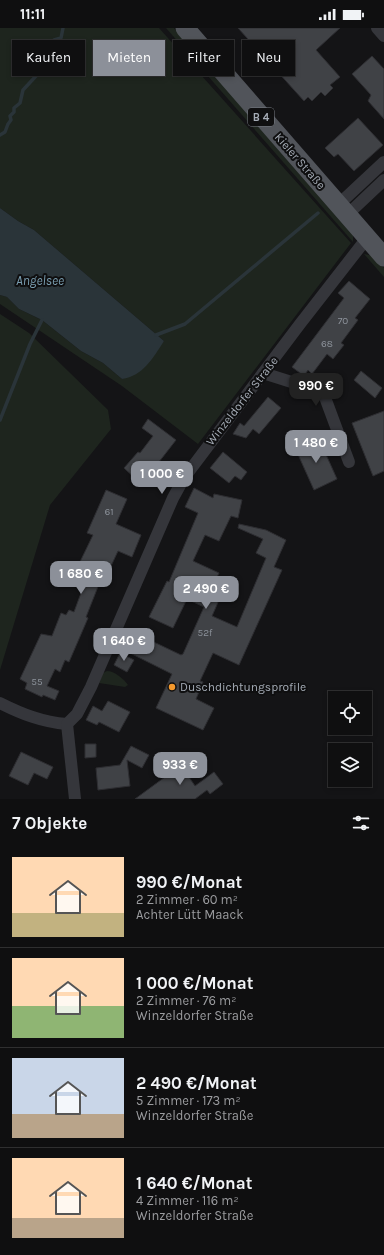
<!DOCTYPE html>
<html lang="de">
<head>
<meta charset="utf-8">
<style>
	:root { --surface:#0f0f10; --page:#1d1d1e; --text:#f1f3f6; --muted:#9b9c9f; --line:#2f2f30; --accent:#8c9099 }
	body { margin:0; font-family:Karla,sans-serif; background:var(--page); color:var(--text); height:100vh; display:flex; flex-direction:column; font-size:15px; white-space:nowrap }
	* { box-sizing:border-box; margin:0 }
	p { font-size:13px; color:var(--muted) }
	.icon { flex:none; width:22px; height:22px; fill:none; stroke:currentColor; stroke-width:2; stroke-linecap:round; stroke-linejoin:round }
	.map { position:relative; height:771px; overflow:hidden }
	.drawer { display:flex; flex-direction:column; background:var(--surface); flex:1 }
	.drawer>* { flex:none }
	.banner { position:absolute; left:12px; top:12px; width:360px; height:36px; display:flex; gap:8px }
	.buttons { position:absolute; left:328px; top:663px; display:grid; gap:8px }
	.buttons a { display:grid; place-items:center; width:44px; height:44px; border-radius:0px; background:var(--surface); box-shadow:0 2px 6px #0003,0 0 0 1px var(--line); font-size:20px }
	.price { position:absolute; translate:-50% -34px; padding:0 9px; border-radius:8px; background:var(--accent); color:#fff; font-size:13px; line-height:26px; filter:drop-shadow(0 1px 2px #0008) }
	.price::after { content:''; position:absolute; left:50%; top:24px; width:12px; height:9px; margin-left:-6px; background:inherit; clip-path:polygon(0 0,100% 0,50% 100%) }
	.price.active { background:#222; color:#fff }
	ul { padding:0; list-style:none }
	li { display:flex; align-items:center; gap:12px; height:100px; padding:0 12px }
	li+li { border-top:1px solid var(--line) }
	li span { display:grid; place-items:center; flex:none; width:112px; height:80px; border-radius:0px; color:#555 }
	li>.icon { margin-inline-start:auto }
	span .icon { width:48px; height:48px; fill:#fffc; stroke-width:1 }
	li b { font-size:17px }
	h2 { display:flex; justify-content:space-between; align-items:center; height:48px; padding:0 12px; font-size:17px }
	.tag { padding:0 14px; border-radius:0px; background:var(--surface); box-shadow:0 2px 6px #0003,0 0 0 1px var(--line); font-size:14px; line-height:36px }
	.tag.active { background:var(--accent); color:#fff }
	.status { display:flex; justify-content:space-between; align-items:center; height:28px; padding:0 20px; background:var(--surface); direction:ltr }
	.status svg { height:11px; fill:currentColor }
	.map>svg:first-child { display:block }
</style>
</head>
<body>
<div class="status"><b>11:11</b><svg viewBox="0 0 49 12"><path d="M0 12V9h3v3zM5 12V6h3v6zM10 12V3h3v9zM15 12V0h3v12zM26 1h20v11H26zM47 4h2v5h-2z"/></svg></div>
<div class="map">
<svg width="384" height="771" viewBox="0 0 384 771">
	<rect width="100%" height="100%" fill="#141416"/>
	<g fill="#1e251e">
		<path d="M0,0H159L351,215L198,416L122,358L0,276V267L7,269L19,281L42,292L81,323L103,335L122,351L164,313L34,202L18,193L0,180Z"/>
		<path d="M166,0H174L353,205V214Z"/>
		<path d="M364,226L374,228L384,240V249Z"/>
		<path d="M0,286L29,305L108,382L111,401L50,477L0,642Z"/>
		<path d="M107,643C114,643 124,651 128,657L125,659L99,655L103,645Z"/>
	</g>
	<path fill="#2a3439" d="M0,180L18,193L34,202L164,313C153,330 143,348 122,351L103,335L81,323L42,292L19,281L7,269L0,267Z"/>
	<g fill="none" stroke-linecap="round" stroke-linejoin="round">
		<g stroke="#2a3439" stroke-width="3.5">
			<path d="M0,107L5,104L8,96L11,92L10,88L14,84V80L20,75L23,62L36,48L38,37L44,32L45,25L49,22L54,12L61,10L63,0"/>
			<path d="M156,307L185,296L318,185"/>
			<path d="M0,392L30,316L42,292"/>
		</g>
	</g>
	<g fill="#404246" stroke="#2e2e32">
		<path d="M238,0H340L316,22L340,49L330,57L333,60L325,68L321,64L312,73L308,69L304,73Z"/>
		<path d="M372,28L384,41V91L368,73L371,67L352,46Z"/>
		<path d="M358,90L383,117L354,143L338,126L334,129L325,120Z"/>
		<path d="M349,253L370,271L355,290L358,292L341,315L344,317L333,331L327,326L312,346L308,342L304,348L292,339L344,270L338,265Z"/>
		<path d="M361,343L382,360L375,370L354,352Z"/>
		<path d="M268,369L281,380L259,406L253,401L246,410L233,406L240,395L244,398Z"/>
		<path d="M384,383V443L373,448L352,395Z"/>
		<path d="M148,391L176,412L155,439L158,442L147,454L142,450L138,453L124,440L138,424L140,425L153,408L142,400Z"/>
		<path d="M319,411L337,451L314,462L296,422Z"/>
		<path d="M223,424L247,444L241,452L235,448L229,455L210,440Z"/>
		<path d="M194,460L213,470L214,466L242,472L238,490L231,488L219,513L205,507L193,533L219,545L208,568L219,572L212,588L237,599L266,530L256,525L263,511L238,500L239,496L266,502L286,512L274,539L282,542L239,637L213,625L200,653L203,654L196,671L214,680L203,702L156,680L172,646L130,625L139,607L181,627L183,626L204,579L187,571L173,600L149,589L167,553L169,554L198,485L185,479Z"/>
		<path d="M106,462L127,471L116,496L141,507L132,529L118,523L104,553L101,551L86,589L88,590L69,634L65,632L60,644L55,641L47,658L59,663L55,672L43,667L42,669L25,661L27,655L20,651L41,606L52,608L61,585L66,587L69,582L74,584L88,546L77,540L93,507L87,505Z"/>
		<path d="M120,625L134,632L127,644L114,637Z"/>
		<path d="M108,673L130,684L119,704L99,694L97,697L86,692L93,678L102,683Z"/>
		<path d="M85,716H96V729L85,730Z"/>
		<path d="M131,718L149,727L142,740L127,732L130,758L98,762L96,740L120,737Z"/>
		<path d="M21,724L53,739L47,751L34,745L28,757L9,748Z"/>
		<path d="M170,736L172,738L175,736L177,740L181,737L195,758L214,744L223,756L210,766L207,762L195,771H135L165,749L160,743Z"/>
	</g>
	<g fill="none" stroke-linecap="round" stroke-linejoin="round">
		<g stroke="#35363b" stroke-width="12">
			<path d="M377,0L384,8"/>
			<path d="M338,177L384,134"/>
			<path d="M347,187L384,152"/>
			<path d="M263,345L323,364L349,434"/>
			<path d="M0,675C22,686 42,694 67,696"/>
			<path d="M75,771L67,696L77,686L91,659L173,470L184,450L300,296L367,210"/>
		</g>
		<path stroke="#51545a" stroke-width="19" d="M185,0L384,229"/>
	</g>
	<circle fill="#f4992d" stroke="#0f0f10" stroke-width="1.5" cx="172" cy="659" r="4"/>
	<g text-anchor="middle" stroke-width="4" stroke-linejoin="round" paint-order="stroke">
		<g font-size="10" fill="#8c929a">
			<text x="343" y="296">70</text>
			<text x="327" y="319">68</text>
			<text x="109" y="487">61</text>
			<text x="205" y="608">52f</text>
			<text x="37" y="657">55</text>
		</g>
		<rect fill="#0f0f10" stroke="#787d84" stroke-width="1" x="248" y="80" width="26" height="18" rx="3"/>
		<g font-size="11" font-weight="bold" fill="#a5acb6">
			<text x="261" y="93">B 4</text>
		</g>
		<g font-size="12" fill="#a5acb6" stroke="#0f0f10">
			<text transform="translate(300 133) rotate(49)" y="4">Kieler Straße</text>
			<text transform="translate(242 373) rotate(-52)" y="4">Winzeldorfer Straße</text>
		</g>
		<g font-size="12" fill="#a5acb6" stroke="#0f0f10" text-anchor="start">
			<text x="180" y="663">Duschdichtungsprofile</text>
		</g>
		<g font-size="13" font-style="italic" fill="#7b9fb2" stroke="#0f0f10">
			<text x="40" y="257">Angelsee</text>
		</g>
	</g>
</svg>
<div class="buttons">
<a><svg class="icon" aria-label="locate" viewBox="0 0 24 24"><circle cx="12" cy="12" r="6"/><path d="M12 2v4M12 18v4M2 12h4M18 12h4"/></svg></a>
<a><svg class="icon" aria-label="layers" viewBox="0 0 24 24"><path d="M12 4l9 5-9 5-9-5zM3 14l9 5 9-5"/></svg></a>
</div>
<b class="price active" style="left:316px;top:379px">990 €</b>
<b class="price" style="left:316px;top:436px">1 480 €</b>
<b class="price" style="left:162px;top:467px">1 000 €</b>
<b class="price" style="left:81px;top:567px">1 680 €</b>
<b class="price" style="left:206px;top:582px">2 490 €</b>
<b class="price" style="left:124px;top:634px">1 640 €</b>
<b class="price" style="left:180px;top:758px">933 €</b>
<div class="banner">
<a class="tag">Kaufen</a>
<a class="tag active">Mieten</a>
<a class="tag">Filter</a>
<a class="tag">Neu</a>
</div>
</div>
<section class="drawer">
<h2>7 Objekte<svg class="icon" aria-label="filters" viewBox="0 0 24 24"><path d="M4 7h16M4 17h16"/><circle cx="9" cy="7" r="2"/><circle cx="15" cy="17" r="2"/></svg></h2>
<ul>
<li><span style="background:linear-gradient(#ffd9b3 70%,#c2b280 0)"><svg class="icon" aria-label="home" viewBox="0 0 24 24"><path d="M3 11l9-7 9 7M6 9v11h12V9"/></svg></span><div><b>990 €/Monat</b><p>2 Zimmer · 60 m²</p><p>Achter Lütt Maack</p></div></li>
<li><span style="background:linear-gradient(#ffd9b3 60%,#8fb573 0)"><svg class="icon" aria-label="home" viewBox="0 0 24 24"><path d="M3 11l9-7 9 7M6 9v11h12V9"/></svg></span><div><b>1 000 €/Monat</b><p>2 Zimmer · 76 m²</p><p>Winzeldorfer Straße</p></div></li>
<li><span style="background:linear-gradient(#c9d6e8 70%,#b9a48a 0)"><svg class="icon" aria-label="home" viewBox="0 0 24 24"><path d="M3 11l9-7 9 7M6 9v11h12V9"/></svg></span><div><b>2 490 €/Monat</b><p>5 Zimmer · 173 m²</p><p>Winzeldorfer Straße</p></div></li>
<li><span style="background:linear-gradient(#ffd9b3 75%,#b9a48a 0)"><svg class="icon" aria-label="home" viewBox="0 0 24 24"><path d="M3 11l9-7 9 7M6 9v11h12V9"/></svg></span><div><b>1 640 €/Monat</b><p>4 Zimmer · 116 m²</p><p>Winzeldorfer Straße</p></div></li>
</ul>
</section>
</body>
</html>
